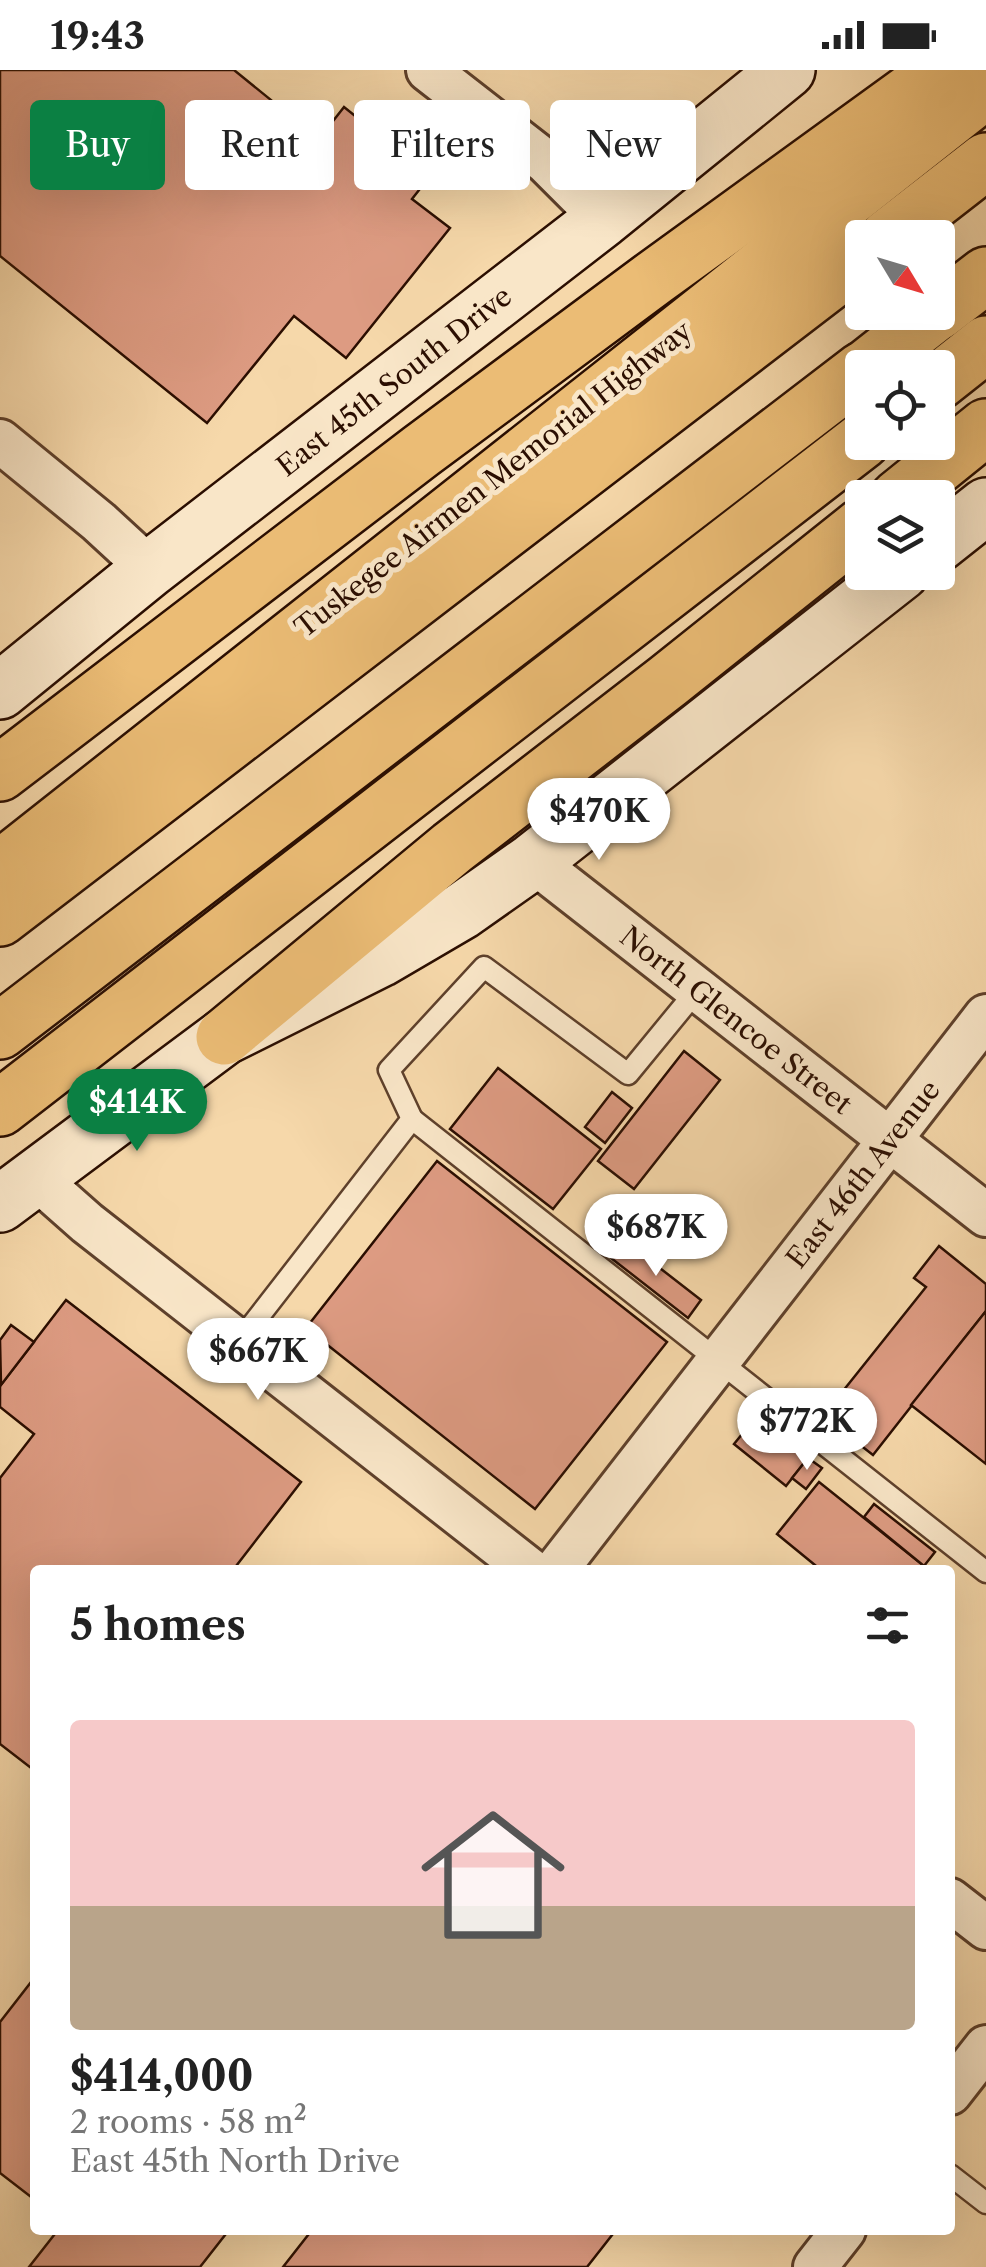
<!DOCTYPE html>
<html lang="en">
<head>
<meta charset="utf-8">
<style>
	:root { --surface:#fff; --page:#f6f6f6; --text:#222; --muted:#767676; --line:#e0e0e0; --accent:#0b8043 }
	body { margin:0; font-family:"Libre Caslon Text",serif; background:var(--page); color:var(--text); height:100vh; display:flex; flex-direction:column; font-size:38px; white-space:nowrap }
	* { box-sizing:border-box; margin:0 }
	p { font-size:32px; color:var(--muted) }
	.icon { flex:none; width:55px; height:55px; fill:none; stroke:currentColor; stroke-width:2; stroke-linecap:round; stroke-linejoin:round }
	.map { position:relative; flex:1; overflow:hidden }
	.drawer { position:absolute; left:30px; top:1495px; width:925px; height:670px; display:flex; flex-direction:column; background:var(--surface); border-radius:10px; box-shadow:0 10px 40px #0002 }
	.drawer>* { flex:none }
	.top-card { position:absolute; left:30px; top:30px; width:928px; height:90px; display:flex; gap:20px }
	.needle { width:65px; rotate:128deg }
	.controls { position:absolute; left:845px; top:150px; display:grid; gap:20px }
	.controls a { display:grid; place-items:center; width:110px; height:110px; border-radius:10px; background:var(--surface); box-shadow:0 10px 40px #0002; font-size:50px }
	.price { position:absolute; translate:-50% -85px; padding:0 22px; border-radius:35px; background:#fff; color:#222; font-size:32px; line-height:65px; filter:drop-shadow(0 2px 5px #0008) }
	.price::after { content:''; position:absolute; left:50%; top:60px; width:30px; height:22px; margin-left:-15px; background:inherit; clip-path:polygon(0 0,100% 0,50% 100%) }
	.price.selected { background:var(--accent); color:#fff }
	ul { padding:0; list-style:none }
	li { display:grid; align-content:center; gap:20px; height:530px; padding:0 40px }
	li+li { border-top:2px solid var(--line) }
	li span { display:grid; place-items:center; height:310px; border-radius:10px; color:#555 }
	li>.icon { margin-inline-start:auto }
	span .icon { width:180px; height:180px; fill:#fffc; stroke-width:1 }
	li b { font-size:42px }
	h2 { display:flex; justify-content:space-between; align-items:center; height:120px; padding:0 40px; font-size:42px }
	.tag { padding:0 35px; border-radius:10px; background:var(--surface); box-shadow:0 10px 40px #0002; font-size:35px; line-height:90px }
	.tag.selected { background:var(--accent); color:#fff }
	.status { display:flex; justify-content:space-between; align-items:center; height:70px; padding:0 50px; background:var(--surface); direction:ltr }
	.status svg { height:28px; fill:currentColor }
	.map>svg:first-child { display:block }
</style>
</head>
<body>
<div class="status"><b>19:43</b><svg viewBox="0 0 49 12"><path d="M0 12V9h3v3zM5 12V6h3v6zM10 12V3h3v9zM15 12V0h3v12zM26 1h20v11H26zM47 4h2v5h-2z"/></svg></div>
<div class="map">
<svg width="986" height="2197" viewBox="0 0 986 2197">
	<rect width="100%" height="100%" fill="#f6d8aa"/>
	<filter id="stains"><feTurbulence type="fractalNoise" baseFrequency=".002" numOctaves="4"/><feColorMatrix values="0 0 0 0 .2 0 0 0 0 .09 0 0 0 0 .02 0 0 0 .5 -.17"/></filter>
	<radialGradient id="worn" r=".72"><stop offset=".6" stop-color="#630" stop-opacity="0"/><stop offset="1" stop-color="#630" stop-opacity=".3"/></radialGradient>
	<g fill="#dd9b82" stroke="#2b0e01" stroke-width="2.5">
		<path d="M0,0H234L319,69L344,37L430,106L412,129L450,158L346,288L294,246L207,353L0,186Z"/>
		<path d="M684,981L720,1010L634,1119L598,1091Z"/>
		<path d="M498,998L601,1079L553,1139L450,1059Z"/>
		<path d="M612,1022L632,1038L605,1073L585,1057Z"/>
		<path d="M437,1091L667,1272L535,1439L306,1258Z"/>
		<path d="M625,1171L701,1230L688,1248L611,1188Z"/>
		<path d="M939,1176L986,1214V1241L873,1385L823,1346L926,1217L914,1208Z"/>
		<path d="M66,1230L301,1412L233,1500H35V1701L0,1674V1408L34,1364L0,1337V1316Z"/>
		<path d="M986,1241V1394L911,1335Z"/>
		<path d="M11,1255L34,1272L1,1315L0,1270Z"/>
		<path d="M760,1342L812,1383L786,1416L734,1374Z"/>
		<path d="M808,1388L822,1398L806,1419L792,1408Z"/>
		<path d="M819,1412L924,1496L921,1500H821L777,1464Z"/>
		<path d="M874,1434L935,1482L924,1496L864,1447Z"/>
		<path d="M35,1907V2130L0,2103V1952Z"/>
		<path d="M58,2160H229L200,2197H29Z"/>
		<path d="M312,2160H616L587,2197H283Z"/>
	</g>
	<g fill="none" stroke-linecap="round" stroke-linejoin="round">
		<g stroke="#5e402b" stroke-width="25">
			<g id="lane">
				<path d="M412,1049L986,1502"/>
				<path d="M239,1272L412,1049L389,1000L484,897L628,1004L697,920"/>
				<path d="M950,2105L986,2133"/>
			</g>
		</g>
		<g stroke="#5e402b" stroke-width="48">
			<g id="street">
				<path d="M428,0L546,92L603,149"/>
				<path d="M0,371L99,452L150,499"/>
				<path d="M533,791L986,1145"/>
				<path d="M35,1107L87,1153L530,1500"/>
				<path d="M556,1500L986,946"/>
				<path d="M950,1830L986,1858"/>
				<path d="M950,2023L986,1977"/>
				<path d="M815,2197L844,2160"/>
			</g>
		</g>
		<g stroke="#2b0e01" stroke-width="60">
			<g id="secondary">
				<path d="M938,474L986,436"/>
				<path d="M0,621L150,499L603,149L787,0"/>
				<path d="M0,1134L224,967L380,889L462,841L533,791L901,502"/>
			</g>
		</g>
		<g stroke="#2b0e01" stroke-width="60">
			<g id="highway">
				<path d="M887,168L986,91"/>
				<path d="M938,242L986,205"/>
				<path d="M866,298L937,242"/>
				<path d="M938,312L986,274"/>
				<path d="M898,428L986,357"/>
				<path d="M0,703L421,381L654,208L941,0"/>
				<path d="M0,799L986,20"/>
				<path d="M0,848L862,187"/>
				<path d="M0,961L862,300"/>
				<path d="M224,967L452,778L668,611L862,456"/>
				<path d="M0,1038L862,371"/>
			</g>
		</g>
		<use href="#lane" stroke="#f9e6c8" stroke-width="20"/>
		<use href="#street" stroke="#f9e6c8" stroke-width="42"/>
		<use href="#secondary" stroke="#f9e6c8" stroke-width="55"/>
		<use href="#highway" stroke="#ebbc75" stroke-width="55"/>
	</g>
	<g text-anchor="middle" stroke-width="10" stroke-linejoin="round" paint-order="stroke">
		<g font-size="28" fill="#2b0e01" stroke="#f9e6c8">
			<text transform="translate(394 311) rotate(-38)" y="10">East 45th South Drive</text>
			<text transform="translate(493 409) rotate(-38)" y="10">Tuskegee Airmen Memorial Highway</text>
			<text transform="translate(736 950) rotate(38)" y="10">North Glencoe Street</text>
			<text transform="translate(863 1104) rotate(-52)" y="10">East 46th Avenue</text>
		</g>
	</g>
	<rect width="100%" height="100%" filter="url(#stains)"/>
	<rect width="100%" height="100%" fill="url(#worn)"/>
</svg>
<div class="controls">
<a><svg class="needle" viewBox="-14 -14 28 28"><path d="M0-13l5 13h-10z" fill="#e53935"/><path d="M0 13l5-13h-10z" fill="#767676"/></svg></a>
<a><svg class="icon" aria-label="locate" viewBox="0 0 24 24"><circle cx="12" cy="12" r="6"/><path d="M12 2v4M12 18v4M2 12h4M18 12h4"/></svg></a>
<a><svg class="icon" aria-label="layers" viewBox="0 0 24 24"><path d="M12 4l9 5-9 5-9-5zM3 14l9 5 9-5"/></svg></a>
</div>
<b class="price" style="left:599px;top:793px">$470K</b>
<b class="price selected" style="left:137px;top:1084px">$414K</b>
<b class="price" style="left:656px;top:1209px">$687K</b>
<b class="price" style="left:258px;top:1333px">$667K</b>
<b class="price" style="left:807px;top:1403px">$772K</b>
<div class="top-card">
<a class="tag selected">Buy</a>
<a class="tag">Rent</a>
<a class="tag">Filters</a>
<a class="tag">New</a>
</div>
<section class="drawer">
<h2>5 homes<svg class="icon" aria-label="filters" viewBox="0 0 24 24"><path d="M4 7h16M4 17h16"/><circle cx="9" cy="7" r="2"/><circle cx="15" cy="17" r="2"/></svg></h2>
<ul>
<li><span style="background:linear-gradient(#f6c9c9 60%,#b9a48a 0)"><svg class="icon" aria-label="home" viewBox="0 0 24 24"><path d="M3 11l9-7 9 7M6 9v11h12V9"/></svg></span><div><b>$414,000</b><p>2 rooms · 58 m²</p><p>East 45th North Drive</p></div></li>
</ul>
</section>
</div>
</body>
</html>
